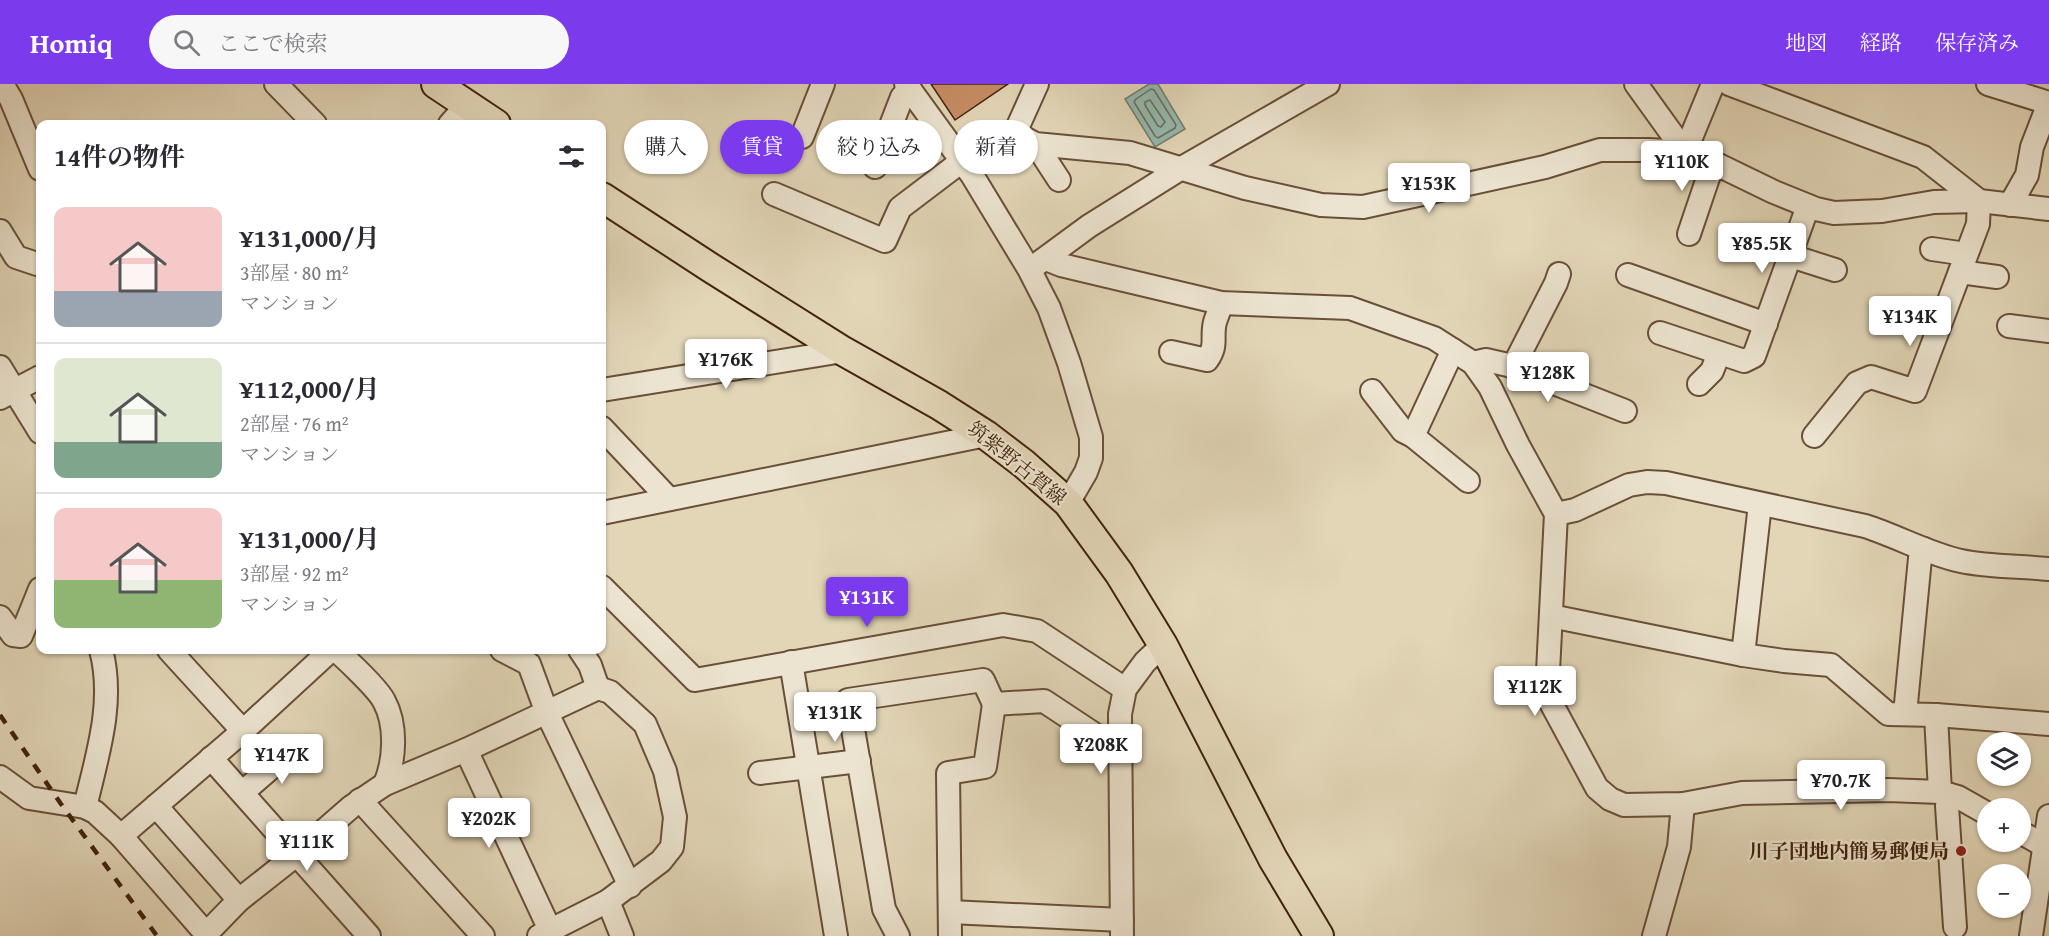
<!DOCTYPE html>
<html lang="ja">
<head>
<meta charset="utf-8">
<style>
	:root { --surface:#fff; --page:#f7f7f7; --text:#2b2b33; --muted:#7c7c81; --line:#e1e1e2; --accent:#7c3aed }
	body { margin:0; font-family:"Gentium Book Plus","Noto Serif JP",serif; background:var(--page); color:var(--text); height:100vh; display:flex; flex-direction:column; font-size:22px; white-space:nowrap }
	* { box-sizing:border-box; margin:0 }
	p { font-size:20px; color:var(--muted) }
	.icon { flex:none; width:33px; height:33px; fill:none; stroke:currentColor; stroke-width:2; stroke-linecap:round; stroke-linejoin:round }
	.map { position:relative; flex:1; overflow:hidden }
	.panel { position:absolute; left:36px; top:36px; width:570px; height:534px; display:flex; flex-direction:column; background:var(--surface); border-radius:12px; box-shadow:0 2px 4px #0004 }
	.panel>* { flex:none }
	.hud { position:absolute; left:624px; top:36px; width:570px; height:54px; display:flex; gap:12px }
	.tools { position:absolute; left:1977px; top:648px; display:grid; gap:12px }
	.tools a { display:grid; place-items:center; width:54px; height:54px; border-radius:50%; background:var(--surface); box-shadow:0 2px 4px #0004; font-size:30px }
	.price { position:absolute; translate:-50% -51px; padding:0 14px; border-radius:6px; background:#fff; color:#222; font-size:20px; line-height:39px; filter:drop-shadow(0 2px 3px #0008) }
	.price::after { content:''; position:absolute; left:50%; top:36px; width:18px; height:14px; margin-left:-9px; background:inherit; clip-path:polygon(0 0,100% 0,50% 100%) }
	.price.current { background:var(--accent); color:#fff }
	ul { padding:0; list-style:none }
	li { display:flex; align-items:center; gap:18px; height:150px; padding:0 18px }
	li+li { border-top:2px solid var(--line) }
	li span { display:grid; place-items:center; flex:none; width:168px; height:120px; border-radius:12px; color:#555 }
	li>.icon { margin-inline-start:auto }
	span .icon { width:72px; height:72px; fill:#fffc; stroke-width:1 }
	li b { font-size:26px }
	h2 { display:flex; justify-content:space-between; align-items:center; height:72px; padding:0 18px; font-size:26px }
	.tag { padding:0 21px; border-radius:27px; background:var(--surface); box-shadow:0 2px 4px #0004; font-size:21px; line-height:54px }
	.tag.current { background:var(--accent); color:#fff }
	header { display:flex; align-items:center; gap:36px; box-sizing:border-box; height:84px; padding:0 30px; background:var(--accent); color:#fff }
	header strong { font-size:28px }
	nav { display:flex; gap:33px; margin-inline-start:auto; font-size:21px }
	.search { width:420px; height:54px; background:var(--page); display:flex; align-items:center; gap:15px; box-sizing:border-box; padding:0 21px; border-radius:33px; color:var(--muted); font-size:22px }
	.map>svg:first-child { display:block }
</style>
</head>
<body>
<header>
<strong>Homiq</strong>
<div class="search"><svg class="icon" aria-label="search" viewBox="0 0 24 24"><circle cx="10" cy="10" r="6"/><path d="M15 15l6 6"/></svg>ここで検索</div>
<nav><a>地図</a><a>経路</a><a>保存済み</a></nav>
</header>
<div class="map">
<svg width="2049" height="852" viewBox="0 0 2049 852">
	<rect width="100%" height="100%" fill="#e2d6b7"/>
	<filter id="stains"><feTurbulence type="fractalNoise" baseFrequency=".00333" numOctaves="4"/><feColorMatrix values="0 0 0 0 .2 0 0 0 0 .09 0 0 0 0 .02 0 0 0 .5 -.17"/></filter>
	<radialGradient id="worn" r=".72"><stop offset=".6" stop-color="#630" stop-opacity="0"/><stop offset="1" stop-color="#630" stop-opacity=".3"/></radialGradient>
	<path fill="#95b9af" stroke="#747d6e" stroke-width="1.5" d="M1149,0H1158L1185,45L1155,63L1125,15Z"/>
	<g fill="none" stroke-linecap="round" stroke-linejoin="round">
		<g stroke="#6c6e5e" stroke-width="1.5">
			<path d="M1151,5L1154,6L1176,41L1175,44L1158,54L1155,52L1134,18L1136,15Z"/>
			<path d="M1150,16L1165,38L1161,43L1158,42L1145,21V18Z"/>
		</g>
	</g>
	<path fill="#c78d64" stroke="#42220d" stroke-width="1.5" d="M931,0H1008L955,36Z"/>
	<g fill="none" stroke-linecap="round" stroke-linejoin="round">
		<g stroke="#6a4f38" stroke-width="26">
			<g id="minor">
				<path d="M2,0L11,15L40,85"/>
				<path d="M276,0L315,40"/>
				<path d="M906,0L972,91L1029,185L1049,224L1069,279L1091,353V374L1086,388L1068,419"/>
				<path d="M1636,0L1685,68"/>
				<path d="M1729,0L1923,73L1979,117L1978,140L1915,307L1871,293L1857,299L1814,352"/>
				<path d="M1988,0L2049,19"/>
				<path d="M450,40L467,21"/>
				<path d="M1015,49L1035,60L1130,69L1245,104L1321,121L1363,123L1545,83L1600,66H1649L1685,68L1708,76L1774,108L1816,125L1834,129L1882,127L1934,118L1979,117L2049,125"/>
				<path d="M802,53L823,0"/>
				<path d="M1045,61L1044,73L1059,96"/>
				<path d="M1685,68L1713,0"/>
				<path d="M875,83L902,13L911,7"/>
				<path d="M774,110L885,157L900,124L962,77L1015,49L1037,0"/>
				<path d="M2010,121L2027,91L2032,63L2049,19"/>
				<path d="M0,147L16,173L40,181"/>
				<path d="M1689,150L1713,79"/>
				<path d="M1932,165L1966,170"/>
				<path d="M1791,172L1835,186"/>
				<path d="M1046,175L1061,181L1221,219L1350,224L1434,254L1473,279L1490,303L1518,361L1556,430L1547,607L1550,617L1597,704L1610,715L1624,721L1683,720L1742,709L1888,706L1940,708L1958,713L1988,730"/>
				<path d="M1036,181L1089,142L1180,85L1328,0"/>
				<path d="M1960,188L1997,193"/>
				<path d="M1628,191L1766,240"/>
				<path d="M2009,242L2049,247"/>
				<path d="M1660,249L1744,277L1754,272L1808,122"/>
				<path d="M1453,266L1413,352L1468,397"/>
				<path d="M1171,268L1207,276C1218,261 1211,253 1215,238C1217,231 1220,227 1221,219"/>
				<path d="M1473,279L1486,276L1508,281L1625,327"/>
				<path d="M0,283L40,348"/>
				<path d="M1513,283L1556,199L1559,190"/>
				<path d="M1699,300L1712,287L1719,269"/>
				<path d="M602,306L843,267"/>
				<path d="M1372,307L1403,347L1413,352"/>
				<path d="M0,314L40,293"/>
				<path d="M602,344L669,415"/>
				<path d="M602,429L986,351"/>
				<path d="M1556,430L1575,426L1629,401L1647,398L1666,399L1865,442C1897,452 1928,470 1961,477C1989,483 2020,482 2049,485"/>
				<path d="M602,503L695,596L1003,541L1037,547L1125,605"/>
				<path d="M1551,532L1743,571L1784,577L1831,581L1888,630L1936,631L2049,640"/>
				<path d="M0,533L13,551L21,552L40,505"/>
				<path d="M169,566L243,647"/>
				<path d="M336,566C347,576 378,605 384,617C397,641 395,676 385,700"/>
				<path d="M502,566L529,580L547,629L630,802"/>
				<path d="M580,566L590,581L598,604"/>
				<path d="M1743,571L1760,420"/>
				<path d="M791,578L836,852"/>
				<path d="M1905,630L1920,474L1924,465"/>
				<path d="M1936,631L1940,708"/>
				<path d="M466,666L550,846"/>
				<path d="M211,674L369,852"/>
				<path d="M760,689L859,677"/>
				<path d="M0,693L29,714L85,723L95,728L121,752L208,852"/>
				<path d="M243,708L295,663"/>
				<path d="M1950,711L1947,722L1955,843"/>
				<path d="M360,716L483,852"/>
				<path d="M156,722L239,816"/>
				<path d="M85,723C97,672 115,618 101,566"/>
				<path d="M2020,748L2045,762H2049"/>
				<path d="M121,752L243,647L331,566"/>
				<path d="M608,817L622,852"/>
				<path d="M950,828L1122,836"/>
				<path d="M206,850L239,816L296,771L351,723L385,700L466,666L598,604L610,608L645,640L665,687L675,733L672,763L661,777L608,817L539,852"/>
				<path d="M898,852L884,825L848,616L983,596L994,620L1044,617L1115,664"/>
				<path d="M950,852L948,689L985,683L994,620"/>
				<path d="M1122,852L1120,630L1125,605L1145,578L1163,561"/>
				<path d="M1654,852L1679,763L1683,720"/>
				<path d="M2031,852L2049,732"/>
			</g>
		</g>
		<g stroke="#42220d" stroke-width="32">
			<g id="major">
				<path d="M436,0L496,40"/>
				<path d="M602,113L711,184L843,267L939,321L986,351L1024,380L1068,419L1119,489L1163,561L1273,775L1319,852"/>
			</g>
		</g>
		<use href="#minor" stroke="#ece4d0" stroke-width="22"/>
		<use href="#major" stroke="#e2d6b7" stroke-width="28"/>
		<path stroke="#42220d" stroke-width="4.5" stroke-dasharray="10 10" stroke-linecap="butt" d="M0,631L61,720L157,852"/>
	</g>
	<circle fill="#8f2418" stroke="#ece4d0" stroke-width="2" cx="1961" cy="767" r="6"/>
	<g text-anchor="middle" stroke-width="4.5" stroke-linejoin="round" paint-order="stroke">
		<g font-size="20" fill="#42220d" stroke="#ece4d0">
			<text transform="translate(1017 379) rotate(39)" y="7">筑紫野古賀線</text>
		</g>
		<g font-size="20" font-weight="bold" fill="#42220d" stroke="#ece4d0" text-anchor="end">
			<text x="1949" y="774">川子団地内簡易郵便局</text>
		</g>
	</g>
	<rect width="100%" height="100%" filter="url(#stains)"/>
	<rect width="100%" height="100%" fill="url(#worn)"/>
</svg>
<div class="tools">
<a><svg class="icon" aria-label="layers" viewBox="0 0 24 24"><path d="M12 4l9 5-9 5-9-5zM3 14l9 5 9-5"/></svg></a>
<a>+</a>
<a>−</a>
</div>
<b class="price" style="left:1682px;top:108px">¥110K</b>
<b class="price" style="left:1429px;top:130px">¥153K</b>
<b class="price" style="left:1762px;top:190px">¥85.5K</b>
<b class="price" style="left:1910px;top:263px">¥134K</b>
<b class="price" style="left:726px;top:306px">¥176K</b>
<b class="price" style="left:1548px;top:319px">¥128K</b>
<b class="price current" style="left:867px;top:544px">¥131K</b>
<b class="price" style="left:1535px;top:633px">¥112K</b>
<b class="price" style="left:835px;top:659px">¥131K</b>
<b class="price" style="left:1101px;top:691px">¥208K</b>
<b class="price" style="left:282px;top:701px">¥147K</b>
<b class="price" style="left:1841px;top:727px">¥70.7K</b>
<b class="price" style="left:489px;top:765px">¥202K</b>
<b class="price" style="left:307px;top:788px">¥111K</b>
<div class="hud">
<a class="tag">購入</a>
<a class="tag current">賃貸</a>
<a class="tag">絞り込み</a>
<a class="tag">新着</a>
</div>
<section class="panel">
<h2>14件の物件<svg class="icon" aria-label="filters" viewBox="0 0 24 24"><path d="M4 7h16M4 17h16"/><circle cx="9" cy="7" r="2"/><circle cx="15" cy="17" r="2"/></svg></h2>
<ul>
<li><span style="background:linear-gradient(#f6c9c9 70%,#9aa5b1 0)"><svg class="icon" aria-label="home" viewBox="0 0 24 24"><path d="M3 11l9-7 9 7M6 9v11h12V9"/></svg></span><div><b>¥131,000/月</b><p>3部屋 · 80 m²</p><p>マンション</p></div></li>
<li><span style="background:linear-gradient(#dfe7d0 70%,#7fa58c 0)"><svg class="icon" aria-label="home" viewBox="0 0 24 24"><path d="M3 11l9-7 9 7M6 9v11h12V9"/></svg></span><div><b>¥112,000/月</b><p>2部屋 · 76 m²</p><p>マンション</p></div></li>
<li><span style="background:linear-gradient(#f6c9c9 60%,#8fb573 0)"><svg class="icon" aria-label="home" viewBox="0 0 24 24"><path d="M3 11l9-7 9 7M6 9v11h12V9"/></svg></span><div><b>¥131,000/月</b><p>3部屋 · 92 m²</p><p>マンション</p></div></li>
</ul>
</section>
</div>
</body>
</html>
